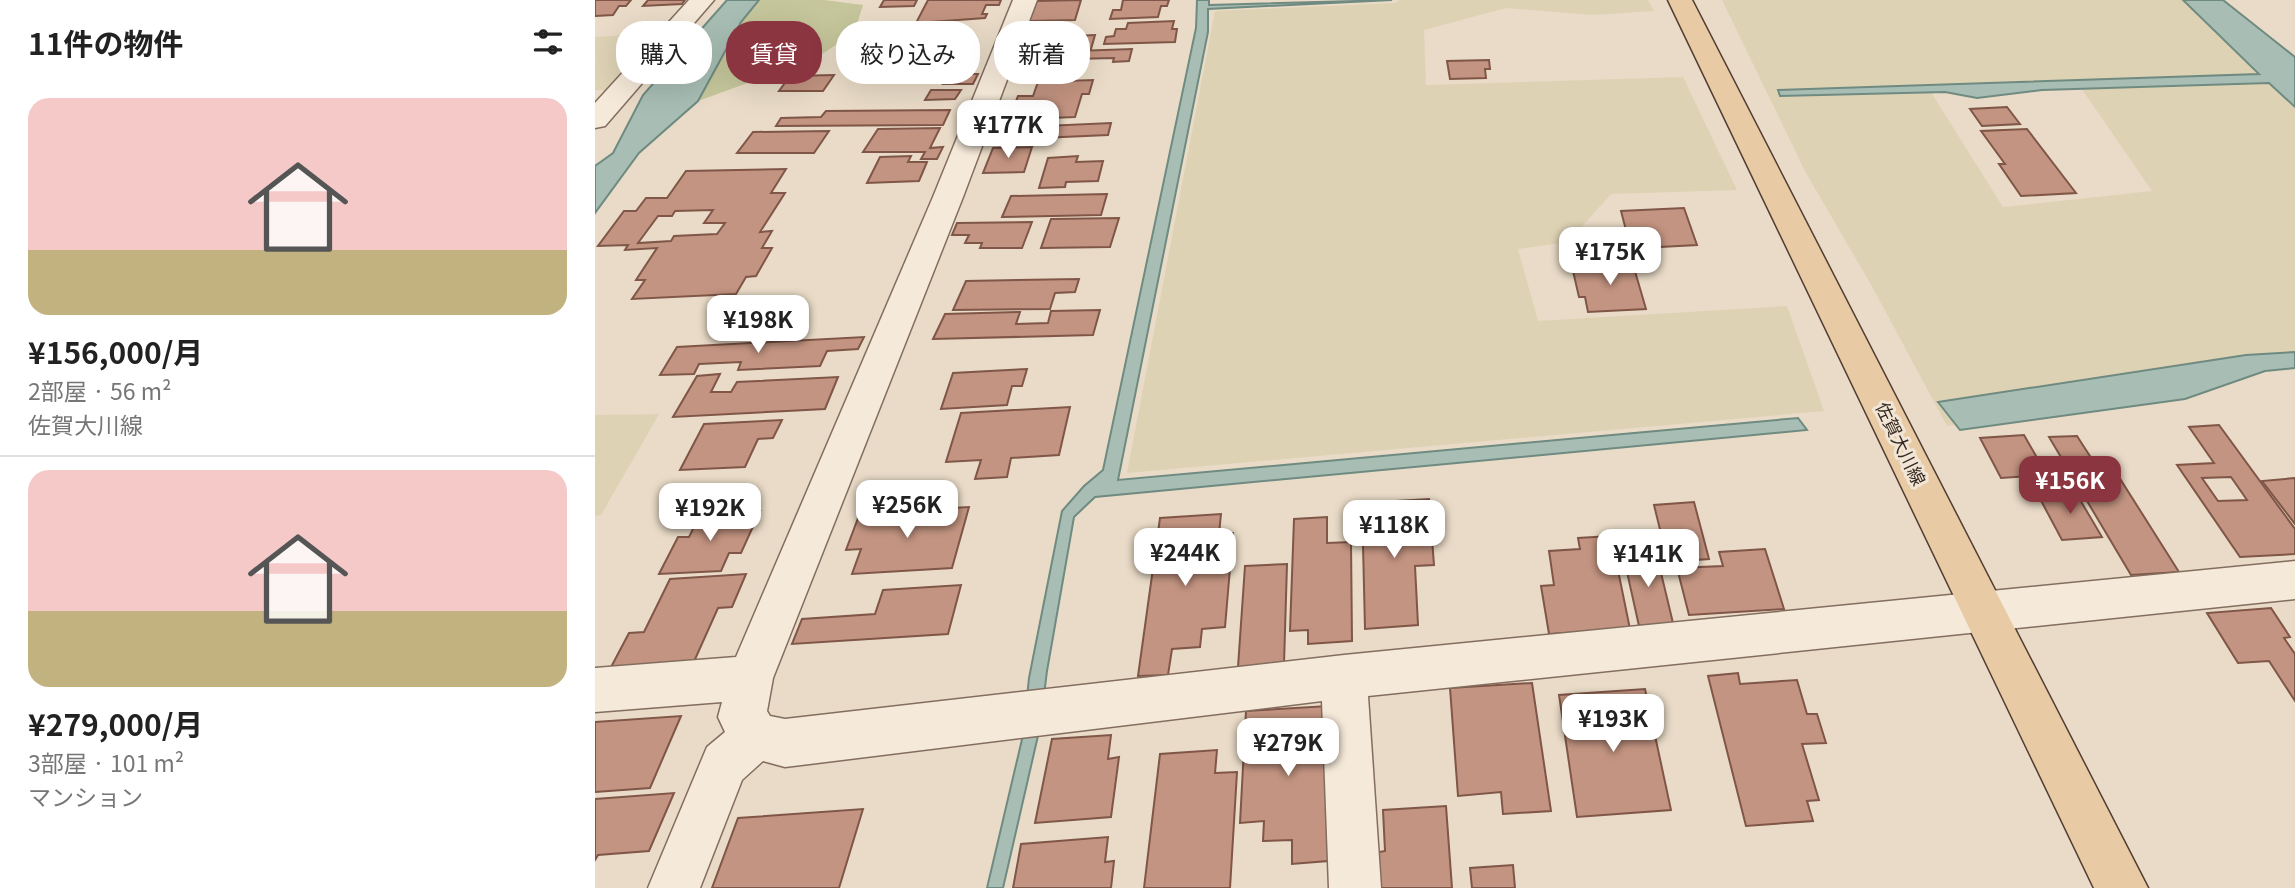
<!DOCTYPE html>
<html lang="ja">
<head>
<meta charset="utf-8">
<style>
	:root { --surface:#fff; --page:#f2f2f2; --text:#222; --muted:#767676; --line:#e0e0e0; --accent:#8b3541 }
	body { margin:0; font-family:Georgia,"Noto Sans JP",serif; background:var(--page); color:var(--text); height:100vh; display:flex; flex-direction:column; font-size:26px; white-space:nowrap }
	* { box-sizing:border-box; margin:0 }
	p { font-size:23px; color:var(--muted) }
	.icon { flex:none; width:38px; height:38px; fill:none; stroke:currentColor; stroke-width:2; stroke-linecap:round; stroke-linejoin:round }
	.map { position:relative; flex:1; overflow:hidden }
	.drawer { display:flex; flex-direction:column; background:var(--surface); width:595px }
	.drawer>* { flex:none }
	.banner { position:absolute; left:21px; top:21px; width:665px; height:63px; display:flex; gap:14px }
	.price { position:absolute; translate:-50% -60px; padding:0 16px; border-radius:14px; background:#fff; color:#222; font-size:23px; line-height:46px; filter:drop-shadow(0 2px 4px #0008) }
	.price::after { content:''; position:absolute; left:50%; top:42px; width:21px; height:16px; margin-left:-10px; background:inherit; clip-path:polygon(0 0,100% 0,50% 100%) }
	.price.active { background:var(--accent); color:#fff }
	ul { padding:0; list-style:none }
	li { display:grid; align-content:center; gap:14px; height:371px; padding:0 28px }
	li+li { border-top:2px solid var(--line) }
	li span { display:grid; place-items:center; height:217px; border-radius:21px; color:#555 }
	li>.icon { margin-inline-start:auto }
	span .icon { width:126px; height:126px; fill:#fffc; stroke-width:1 }
	li b { font-size:30px }
	h2 { display:flex; justify-content:space-between; align-items:center; height:84px; padding:0 28px; font-size:30px }
	.pill { padding:0 24px; border-radius:28px; background:var(--surface); box-shadow:0 7px 28px #0002; font-size:24px; line-height:63px }
	.pill.active { background:var(--accent); color:#fff }
	main { display:flex; flex:1; min-height:0 }
	.map>svg:first-child { display:block }
</style>
</head>
<body>
<main>
<section class="drawer">
<h2>11件の物件<svg class="icon" aria-label="filters" viewBox="0 0 24 24"><path d="M4 7h16M4 17h16"/><circle cx="9" cy="7" r="2"/><circle cx="15" cy="17" r="2"/></svg></h2>
<ul>
<li><span style="background:linear-gradient(#f6c9c9 70%,#c2b280 0)"><svg class="icon" aria-label="home" viewBox="0 0 24 24"><path d="M3 11l9-7 9 7M6 9v11h12V9"/></svg></span><div><b>¥156,000/月</b><p>2部屋 · 56 m²</p><p>佐賀大川線</p></div></li>
<li><span style="background:linear-gradient(#f6c9c9 65%,#c2b280 0)"><svg class="icon" aria-label="home" viewBox="0 0 24 24"><path d="M3 11l9-7 9 7M6 9v11h12V9"/></svg></span><div><b>¥279,000/月</b><p>3部屋 · 101 m²</p><p>マンション</p></div></li>
</ul>
</section>
<div class="map">
<svg width="1700" height="888" viewBox="0 0 1700 888">
	<rect width="100%" height="100%" fill="#e9dbc7"/>
	<g fill="#ded2b5" fill-rule="evenodd">
		<path d="M804,0H1053L1059,11L997,15L911,8L829,30L831,85L1088,77L1142,190L1016,194L973,242L923,249L943,321L1192,306L1229,411L532,473L620,11L801,3Z"/>
		<path d="M1127,0H1613L1700,77V358L1599,384L1352,426L1279,290L1210,171ZM1484,85L1557,191L1408,207L1334,89Z"/>
		<path d="M65,33L15,90H0V37Z"/>
		<path d="M64,414L6,515L0,516V415Z"/>
	</g>
	<path fill="#c6c69c" d="M164,0H229L268,5L259,33L221,58L103,101L146,22Z"/>
	<g fill="#a8beb4" stroke="#6f8b81" stroke-width="2">
		<path d="M132,0H164L146,22L103,101L44,153L0,213V166L18,153L48,95Z"/>
		<path d="M602,0H614V5L797,0L613,9V32L523,480L1203,418L1212,430L500,497L479,517L452,671L445,727L408,888H392L428,735L434,678L467,511L489,486L508,470L601,28Z"/>
		<path d="M1588,0H1628L1700,57V107L1674,83L1447,90L1382,98L1350,92L1185,96L1183,90L1664,74Z"/>
		<path d="M1700,352V368L1670,371L1590,399L1365,430L1343,402L1651,355Z"/>
	</g>
	<g fill="#c39481" stroke="#7f5647" stroke-width="2" fill-rule="evenodd">
		<path d="M0,0H36L31,6H24L18,15L0,16Z"/>
		<path d="M53,0H90L87,4L48,6Z"/>
		<path d="M289,0H322L319,6L285,7Z"/>
		<path d="M333,0H406L404,5H391L387,14H392L390,18L321,23Z"/>
		<path d="M486,0L480,20L434,21L442,1Z"/>
		<path d="M528,0H574L572,6H566L563,17L515,19L518,10H526Z"/>
		<path d="M579,21L577,29H582L580,42L509,44L511,37L519,36L521,29H531L533,23Z"/>
		<path d="M500,35L496,49L422,52L427,38Z"/>
		<path d="M537,49L534,61L518,62L519,58L479,59L473,76L413,78L423,53Z"/>
		<path d="M894,60L895,69H890L891,78L855,79L852,61Z"/>
		<path d="M354,74H383L378,84H348Z"/>
		<path d="M239,75L228,91H184L195,76Z"/>
		<path d="M498,80L494,94H487L480,117L430,119L434,109H418L423,96H438L443,82Z"/>
		<path d="M336,90H366L360,99L330,100Z"/>
		<path d="M1412,107L1425,124L1387,126L1375,109Z"/>
		<path d="M355,110L348,125L181,126L186,118L226,117L231,111Z"/>
		<path d="M516,123L513,135L445,138L443,143L395,145L401,128Z"/>
		<path d="M345,128L335,148L348,147L342,159H326L330,152H268L283,129Z"/>
		<path d="M1432,129L1481,193L1426,196L1404,164H1410L1386,131Z"/>
		<path d="M234,131L219,153H142L158,132Z"/>
		<path d="M437,147L429,172L388,173L398,148Z"/>
		<path d="M316,156L313,162H332L324,181L272,183L285,157Z"/>
		<path d="M483,156L481,162L508,161L503,181L471,182L470,187L444,188L453,158Z"/>
		<path d="M191,169L176,193H190L165,232L177,231L167,248H177L161,276L151,277L141,294L37,299L50,280H41L62,248L30,250L33,245L3,246L29,211H41L51,198H72L91,171ZM118,210L109,223H130L122,234L79,236L76,241L43,243L63,216H77L80,211Z"/>
		<path d="M512,194L506,215L407,217L416,196Z"/>
		<path d="M1089,208L1102,245L1046,248L1043,238H1033L1026,211Z"/>
		<path d="M524,218L515,247L446,248L456,219Z"/>
		<path d="M437,222L427,248H385L387,243H370L374,235H357L362,223Z"/>
		<path d="M1037,261L1051,309L993,312L990,297H984L978,271H998L996,263Z"/>
		<path d="M484,279L480,292L460,293L455,309L358,310L371,281Z"/>
		<path d="M505,310L498,335L338,339L350,314L425,312L421,324L453,323L456,311Z"/>
		<path d="M269,337L263,349L232,351L225,366L143,370L146,362L104,364L99,374L65,375L82,347Z"/>
		<path d="M432,369L427,386H417L412,405L346,409L358,373Z"/>
		<path d="M125,374L116,392H136L142,382L243,377L230,409L78,417L102,376Z"/>
		<path d="M475,407L464,455L416,458L412,477L380,479L386,460L351,462L366,413Z"/>
		<path d="M187,420L178,438L163,439L150,467L85,470L109,424Z"/>
		<path d="M1624,425L1700,529V554L1645,557L1582,465L1619,463L1594,427ZM1636,477L1652,500L1623,501L1607,478Z"/>
		<path d="M1429,435L1452,475L1406,478L1385,438Z"/>
		<path d="M1482,436L1502,467L1517,466L1584,572L1536,575L1454,437Z"/>
		<path d="M1700,478V524L1667,481Z"/>
		<path d="M1481,493L1507,537L1467,540L1443,495Z"/>
		<path d="M834,499L839,565L820,566L823,625L770,629L767,503Z"/>
		<path d="M1099,502L1114,559L1073,562L1059,505Z"/>
		<path d="M374,507L357,568L257,574L266,549L251,550L265,513Z"/>
		<path d="M165,511L146,553H134L126,571L64,574L83,537H94L105,515Z"/>
		<path d="M626,514L624,534L638,533L630,627L607,629L605,647L577,649L573,675L543,676L565,518Z"/>
		<path d="M732,517V543L756,542L757,641L713,644V630L695,631L699,519Z"/>
		<path d="M1016,536L1035,629L954,634L946,586L959,585L954,551L985,549L983,538Z"/>
		<path d="M1170,549L1189,609L1094,615L1082,568L1128,566L1124,552Z"/>
		<path d="M1061,552L1078,623L1044,626L1028,554Z"/>
		<path d="M692,564L689,664L643,667L650,566Z"/>
		<path d="M151,574L137,607L123,608L97,666L14,671L34,633L49,632L75,579Z"/>
		<path d="M366,585L353,634L197,644L207,619L280,614L288,590Z"/>
		<path d="M1676,608L1695,637L1689,638L1700,654V701L1674,661L1643,663L1612,613Z"/>
		<path d="M1143,673L1145,684L1202,680L1212,714H1222L1231,743L1207,744L1224,800L1212,801L1218,821L1151,826L1113,676Z"/>
		<path d="M937,683L956,811L908,814L906,792L863,796L855,688Z"/>
		<path d="M1050,689L1076,810L982,817L964,695Z"/>
		<path d="M733,706V861L697,864V840L668,841L669,821L645,823L651,711Z"/>
		<path d="M86,716L55,788L0,792V722Z"/>
		<path d="M516,735L513,759L524,757L516,817L440,823L457,739Z"/>
		<path d="M622,750L620,773L642,772L635,888H549L565,754Z"/>
		<path d="M79,793L54,851L3,855L0,860V799Z"/>
		<path d="M851,806L857,888H780L779,853L790,851L788,810Z"/>
		<path d="M268,809L244,888H117L143,818Z"/>
		<path d="M513,837L510,862L519,861L516,888H418L426,844Z"/>
		<path d="M918,865L920,888H877L875,868Z"/>
	</g>
	<g fill="none" stroke-linecap="round" stroke-linejoin="round">
		<g stroke="#836d5f" stroke-width="3">
			<g id="minor">
				<path d="M94,0H119L10,126L0,128V103Z"/>
				<path d="M418,0H442L368,197L178,678L172,711L175,716L190,719L749,655L1700,561V599L773,696L786,888H734L727,701L190,767L168,761L147,780L105,888H53L112,747L130,732L123,717L127,702L0,712V668L141,657L338,197Z"/>
			</g>
		</g>
		<g stroke="#513d32" stroke-width="3">
			<path id="major" d="M1073,0H1097L1553,888H1499Z"/>
		</g>
		<use href="#minor" fill="#f5e9d9" fill-rule="evenodd"/>
		<use href="#major" fill="#e8caa4" fill-rule="evenodd"/>
	</g>
	<g text-anchor="middle" stroke-width="6" stroke-linejoin="round" paint-order="stroke">
		<g font-size="18" fill="#352820" stroke="#f1e6d6">
			<text transform="translate(1305 444) rotate(64)" y="6">佐賀大川線</text>
		</g>
	</g>
</svg>
<b class="price" style="left:413px;top:160px">¥177K</b>
<b class="price" style="left:1015px;top:287px">¥175K</b>
<b class="price" style="left:163px;top:355px">¥198K</b>
<b class="price active" style="left:1475px;top:516px">¥156K</b>
<b class="price" style="left:312px;top:540px">¥256K</b>
<b class="price" style="left:115px;top:543px">¥192K</b>
<b class="price" style="left:799px;top:560px">¥118K</b>
<b class="price" style="left:590px;top:588px">¥244K</b>
<b class="price" style="left:1053px;top:589px">¥141K</b>
<b class="price" style="left:1018px;top:754px">¥193K</b>
<b class="price" style="left:693px;top:778px">¥279K</b>
<div class="banner">
<a class="pill">購入</a>
<a class="pill active">賃貸</a>
<a class="pill">絞り込み</a>
<a class="pill">新着</a>
</div>
</div>
</main>
</body>
</html>
